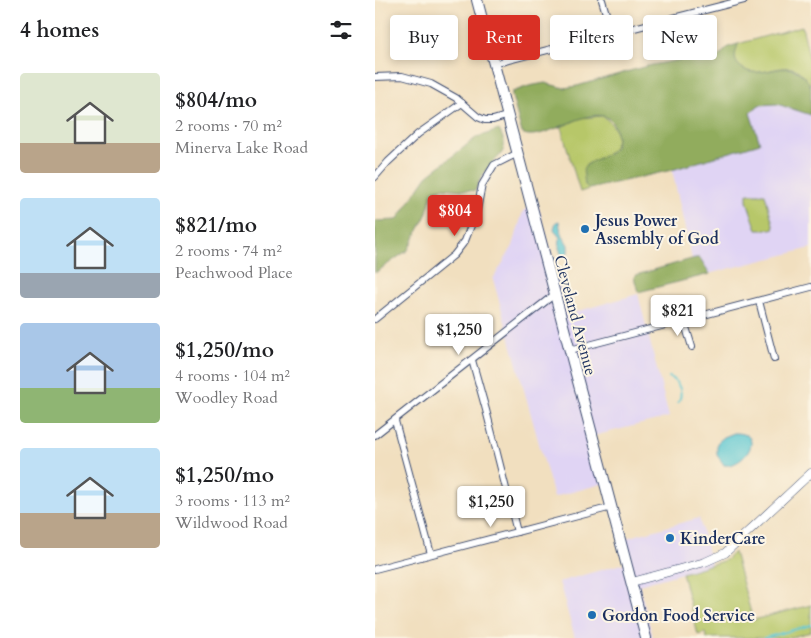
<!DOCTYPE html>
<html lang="en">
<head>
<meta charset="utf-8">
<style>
	:root { --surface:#fff; --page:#f2f2f2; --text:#202124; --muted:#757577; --accent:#d93025 }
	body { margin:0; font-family:Cardo,serif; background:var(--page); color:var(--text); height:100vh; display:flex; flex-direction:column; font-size:19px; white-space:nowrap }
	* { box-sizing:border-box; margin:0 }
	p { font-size:16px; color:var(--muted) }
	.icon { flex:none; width:28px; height:28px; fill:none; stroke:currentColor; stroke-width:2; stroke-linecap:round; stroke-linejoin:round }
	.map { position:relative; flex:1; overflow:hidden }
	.side { display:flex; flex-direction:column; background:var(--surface); width:375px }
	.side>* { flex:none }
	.banner { position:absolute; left:15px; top:15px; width:345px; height:45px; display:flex; gap:10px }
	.price { position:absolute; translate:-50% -42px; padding:0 11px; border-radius:5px; background:#fff; color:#222; font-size:16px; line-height:32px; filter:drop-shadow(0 1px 2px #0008) }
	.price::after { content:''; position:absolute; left:50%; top:30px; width:15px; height:11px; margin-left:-8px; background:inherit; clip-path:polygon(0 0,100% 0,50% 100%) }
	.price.selected { background:var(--accent); color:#fff }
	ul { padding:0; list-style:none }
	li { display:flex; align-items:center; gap:15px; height:125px; padding:0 20px }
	li span { display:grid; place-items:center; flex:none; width:140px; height:100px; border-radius:5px; color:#555 }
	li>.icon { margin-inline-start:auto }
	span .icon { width:60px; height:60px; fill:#fffc; stroke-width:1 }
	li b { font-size:21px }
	h2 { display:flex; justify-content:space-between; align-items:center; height:60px; padding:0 20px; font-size:21px }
	.pill { padding:0 18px; border-radius:5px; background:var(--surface); box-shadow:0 2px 8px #0003; font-size:18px; line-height:45px }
	.pill.selected { background:var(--accent); color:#fff }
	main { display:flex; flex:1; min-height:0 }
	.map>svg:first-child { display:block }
</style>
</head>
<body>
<main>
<section class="side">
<h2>4 homes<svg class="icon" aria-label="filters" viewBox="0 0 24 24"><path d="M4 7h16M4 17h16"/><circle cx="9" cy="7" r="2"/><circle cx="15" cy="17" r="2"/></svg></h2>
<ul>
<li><span style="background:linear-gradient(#dfe7d0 70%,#b9a48a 0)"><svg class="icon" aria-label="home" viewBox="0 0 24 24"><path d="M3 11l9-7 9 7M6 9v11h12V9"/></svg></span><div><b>$804/mo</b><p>2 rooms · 70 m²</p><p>Minerva Lake Road</p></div></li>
<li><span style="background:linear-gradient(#bfe0f5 75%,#9aa5b1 0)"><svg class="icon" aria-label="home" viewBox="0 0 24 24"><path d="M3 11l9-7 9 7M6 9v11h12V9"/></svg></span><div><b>$821/mo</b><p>2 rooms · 74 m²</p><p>Peachwood Place</p></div></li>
<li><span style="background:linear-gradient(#a9c7e8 65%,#8fb573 0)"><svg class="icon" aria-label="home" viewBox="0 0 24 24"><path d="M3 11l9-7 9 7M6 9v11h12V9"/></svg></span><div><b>$1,250/mo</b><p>4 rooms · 104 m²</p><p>Woodley Road</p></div></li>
<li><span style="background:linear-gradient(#bfe0f5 65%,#b9a48a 0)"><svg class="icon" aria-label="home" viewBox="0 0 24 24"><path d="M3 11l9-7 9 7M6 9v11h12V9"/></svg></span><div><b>$1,250/mo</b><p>3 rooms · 113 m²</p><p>Wildwood Road</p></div></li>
</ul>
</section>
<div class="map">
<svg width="436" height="638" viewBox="0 0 436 638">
	<rect width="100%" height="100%" fill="#fcf5e5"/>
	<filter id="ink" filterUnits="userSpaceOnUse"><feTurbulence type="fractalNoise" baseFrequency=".02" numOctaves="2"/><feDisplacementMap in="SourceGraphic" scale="10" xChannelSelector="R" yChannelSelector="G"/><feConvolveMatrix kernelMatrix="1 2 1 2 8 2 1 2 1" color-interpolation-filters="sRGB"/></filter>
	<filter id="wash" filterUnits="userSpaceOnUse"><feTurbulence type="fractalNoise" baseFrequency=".0096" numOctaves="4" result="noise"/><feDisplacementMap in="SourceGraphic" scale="20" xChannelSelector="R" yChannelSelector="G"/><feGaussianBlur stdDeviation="1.12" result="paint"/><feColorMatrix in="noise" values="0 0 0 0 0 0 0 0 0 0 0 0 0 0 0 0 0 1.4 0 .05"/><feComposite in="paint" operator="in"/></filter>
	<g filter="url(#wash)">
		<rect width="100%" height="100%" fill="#f1dfbf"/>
		<g fill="#e0d4f4">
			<path d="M402,104L436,115V248L321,277L297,170L385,143L374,113L384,105Z"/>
			<path d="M162,202L193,314L263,294L294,417L218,436L230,483L179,497L118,279L138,246L148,211Z"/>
			<path d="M324,518L336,565L264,585L278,638H200L184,582L250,563L244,540Z"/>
		</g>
		<g fill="#b7c769" stroke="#697b64">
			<path d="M427,26L436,65V87C431,79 426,70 417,68C401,65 381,79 367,68C357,61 360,54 363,44Z"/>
			<path d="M227,116C240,123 248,140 235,152C229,157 218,161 211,165L210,185L214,189L205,192L186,127L206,118Z"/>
			<path d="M372,194H390L399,228L391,230H382L372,201Z"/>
			<path d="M359,552L378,620L436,605V632L413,638H332L330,633L323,635L307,573L351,560Z"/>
		</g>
		<g fill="#91ac5d" stroke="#566e5e">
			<path d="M363,44C360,54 357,61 367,68C381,79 402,65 417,69C425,71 434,80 436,88C436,96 436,107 436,115L402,104L384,105L375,113L385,143L297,170L214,189L210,185L208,169C216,157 237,158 241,144C243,139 241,132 240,128C227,92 169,146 147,133L137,96V92L154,86L170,83L189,88L202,86L272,66L320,57L323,63L342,58L353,47Z"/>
			<path d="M124,130C138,154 120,156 109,173C105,178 103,185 100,191L68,188L58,191L51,215L33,250L0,273V221L22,220L52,176L102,137Z"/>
			<path d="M320,258H325L335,274L263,292L259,277L261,275Z"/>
		</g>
		<g fill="#59c6d0" stroke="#3a7a97">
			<path d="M184,221L186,233L193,245V253L189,256H187L184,248L185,238L179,229L181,222Z"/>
			<path d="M359,433C393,432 369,468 349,465L342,455V443L349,437Z"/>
		</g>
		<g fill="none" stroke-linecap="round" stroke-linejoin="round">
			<g stroke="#59c6d0" stroke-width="2">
				<path d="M294,377C304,380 309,394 303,402"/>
				<path d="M389,638L436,625"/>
			</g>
		</g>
	</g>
	<g filter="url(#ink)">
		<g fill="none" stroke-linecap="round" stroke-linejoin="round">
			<g stroke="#3b496d" stroke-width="8">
				<g id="minor">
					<path d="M227,0L237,34"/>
					<path d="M118,64L369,0"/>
					<path d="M0,77L27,76L56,84L81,98L103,117L110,120H118L131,116"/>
					<path d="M0,177L13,162L43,134L87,103"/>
					<path d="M384,301L399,359"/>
					<path d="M0,319L79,255L90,241L102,210L107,185L119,165L141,154"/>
					<path d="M309,321L317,347"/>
					<path d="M195,350L436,287"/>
					<path d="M97,360L111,410L142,532"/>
					<path d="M20,421L56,554"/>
					<path d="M0,435L180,294"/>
					<path d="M0,569L237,507"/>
				</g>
			</g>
			<g stroke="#3b496d" stroke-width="9">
				<path id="tertiary" d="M257,582L330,562L350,553L436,473"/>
			</g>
			<g stroke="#3b496d" stroke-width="12">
				<path id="primary" d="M102,0L271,638"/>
			</g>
			<use href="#minor" stroke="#fff" stroke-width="6"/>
			<use href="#tertiary" stroke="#fff" stroke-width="8"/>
			<use href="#primary" stroke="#fff" stroke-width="10"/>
		</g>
	</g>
	<g fill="#1f6fb2" stroke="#fcf5e5" stroke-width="2">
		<circle cx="210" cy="229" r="5"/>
		<circle cx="295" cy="538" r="5"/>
		<circle cx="217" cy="615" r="5"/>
	</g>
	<g text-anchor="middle" stroke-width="4" stroke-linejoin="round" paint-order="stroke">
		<g font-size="16" font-weight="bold" fill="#1b2f5e" stroke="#fcf5e5" text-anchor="start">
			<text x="220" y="226">Jesus Power<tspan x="220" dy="18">Assembly of God</tspan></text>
			<text x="305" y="544">KinderCare</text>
			<text x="227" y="621">Gordon Food Service</text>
		</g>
		<g font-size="16" fill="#1b2f5e" stroke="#fcf5e5">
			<text transform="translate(201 315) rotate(75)" y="6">Cleveland Avenue</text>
		</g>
	</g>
</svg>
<b class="price selected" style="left:80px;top:237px">$804</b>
<b class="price" style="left:303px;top:337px">$821</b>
<b class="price" style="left:84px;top:356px">$1,250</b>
<b class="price" style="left:116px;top:528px">$1,250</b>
<div class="banner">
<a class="pill">Buy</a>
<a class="pill selected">Rent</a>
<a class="pill">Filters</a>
<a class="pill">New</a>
</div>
</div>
</main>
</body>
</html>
